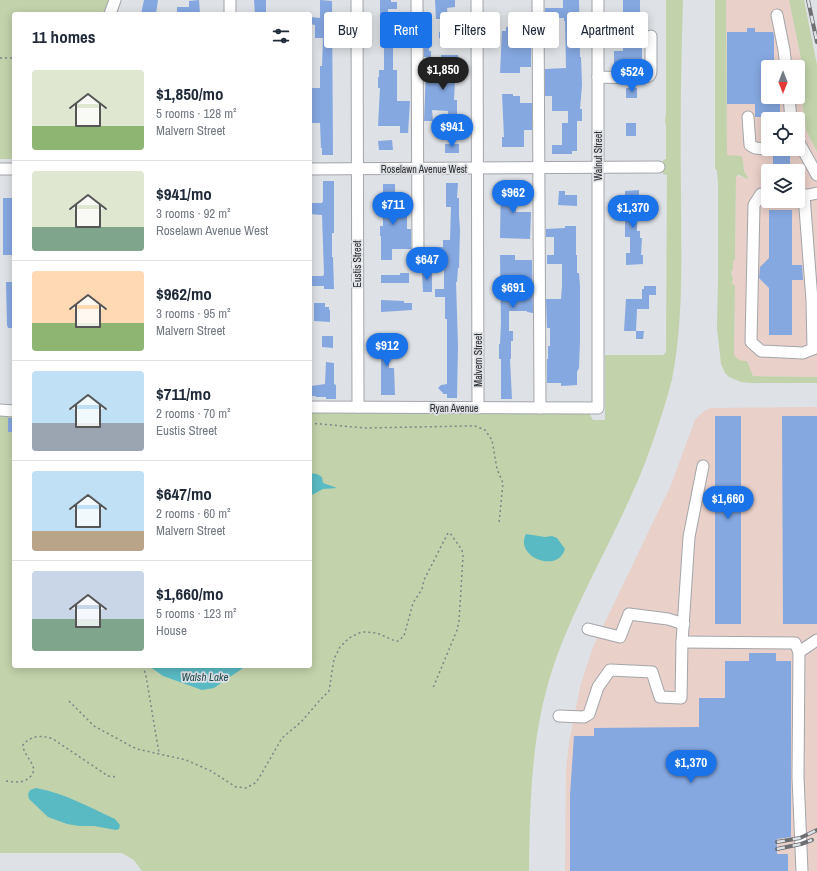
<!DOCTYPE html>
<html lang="en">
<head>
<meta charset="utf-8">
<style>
	:root { --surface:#fff; --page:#f2f2f3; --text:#1f2937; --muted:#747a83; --line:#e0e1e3; --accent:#1a73e8 }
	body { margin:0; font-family:"Archivo Narrow",sans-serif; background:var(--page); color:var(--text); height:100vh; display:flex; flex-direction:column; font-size:15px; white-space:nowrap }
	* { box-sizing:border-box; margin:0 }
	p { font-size:13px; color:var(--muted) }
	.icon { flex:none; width:22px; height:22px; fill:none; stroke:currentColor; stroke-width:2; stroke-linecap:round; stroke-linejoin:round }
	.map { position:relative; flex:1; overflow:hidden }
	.drawer { position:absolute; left:12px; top:12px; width:300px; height:656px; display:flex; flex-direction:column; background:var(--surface); border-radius:4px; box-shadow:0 2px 10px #0003 }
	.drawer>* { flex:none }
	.guide { position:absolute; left:324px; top:12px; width:380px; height:36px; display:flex; gap:8px }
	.needle { width:26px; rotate:180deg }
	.buttons { position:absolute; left:761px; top:60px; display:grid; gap:8px }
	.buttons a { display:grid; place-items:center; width:44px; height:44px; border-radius:4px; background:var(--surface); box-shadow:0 2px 10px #0003; font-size:20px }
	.price { position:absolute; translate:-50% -34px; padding:0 9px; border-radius:14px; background:var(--accent); color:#fff; font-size:13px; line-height:26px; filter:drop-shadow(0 1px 2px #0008) }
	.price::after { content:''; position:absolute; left:50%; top:24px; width:12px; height:9px; margin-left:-6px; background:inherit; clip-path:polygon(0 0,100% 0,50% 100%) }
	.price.selected { background:#222; color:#fff }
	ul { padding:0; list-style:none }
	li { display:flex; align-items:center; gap:12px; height:100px; padding:0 20px }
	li+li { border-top:1px solid var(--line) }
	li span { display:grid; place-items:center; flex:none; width:112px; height:80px; border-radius:4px; color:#555 }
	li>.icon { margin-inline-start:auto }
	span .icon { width:48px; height:48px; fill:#fffc; stroke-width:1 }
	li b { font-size:17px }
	h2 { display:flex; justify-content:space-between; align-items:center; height:48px; padding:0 20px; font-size:17px }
	.chip { padding:0 14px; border-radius:4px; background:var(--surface); box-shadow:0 2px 10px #0003; font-size:14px; line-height:36px }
	.chip.selected { background:var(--accent); color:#fff }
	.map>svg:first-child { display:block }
</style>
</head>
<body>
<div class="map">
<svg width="817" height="871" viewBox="0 0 817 871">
	<rect width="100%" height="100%" fill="#dee1e5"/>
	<g fill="#e9d0c9" fill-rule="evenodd">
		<path d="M726,0H789L805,78L803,86L800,87L806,130L817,152V160L814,162L817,166V377L753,376L747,361H741L738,360L734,354L735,286L732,284L733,278L731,273L733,269V261L735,259L736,175L747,179L748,178L744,171L743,160L739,156H727ZM768,67H798V97H768ZM768,119H798V149H768ZM768,171H798V201H768Z"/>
		<path d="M817,407V871H565L566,770L569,743L580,687L593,647L671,485L695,420L703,412L710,408Z"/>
	</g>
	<g fill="#c2d2aa">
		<path d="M0,0H109L103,14H14V159H0Z"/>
		<path d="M666,0H683C681,65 680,129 681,194C681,256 684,318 672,379C668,395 663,411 658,426C650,450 641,475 630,498C607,550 578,600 558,653C531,726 530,795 529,871H142L134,860L122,853H0V405H14V666H310V411L589,413L593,420H605V355H663L666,352L667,175L663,174V160L666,159V125L665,121L666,114Z"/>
		<path d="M715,0H726L727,155L741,156L743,160L744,171L748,178L747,179L739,175L736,176L735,260L733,261V269L731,273L733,278L732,284L735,285L734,354C737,360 740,361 747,361L753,376L817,377V383H750L741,382L729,377L725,373L721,364L717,328L718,282V183L717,171L715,168Z"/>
		<path d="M789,0H804L817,65V152L806,130L800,87L803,86L805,78Z"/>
	</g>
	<g fill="#59bac4">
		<path d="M310,473L317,474L322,477L323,483L337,488L323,489L310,496Z"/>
		<path d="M526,534L545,537L552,536L557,538L565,549C558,574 514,557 526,534Z"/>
		<path d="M149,666H246L214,688L202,690L163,676Z"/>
		<path d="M36,788C64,793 89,807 115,819L120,825L119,829L116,830L94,826H79L67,824L48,817L29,799L28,794L30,790Z"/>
	</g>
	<g fill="#85a8e1">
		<path d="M144,0H158L156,14H141Z"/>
		<path d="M199,0L200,14H177V7H189V1Z"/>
		<path d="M254,0H266V14H255Z"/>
		<path d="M320,0L332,1L333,155H322V148H321L320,123H310V88H320V66H322L323,38H315V25L310,24V17L320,18Z"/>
		<path d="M380,0H391V2H397V9H388V14H380Z"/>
		<path d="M435,0H455V7L447,8L448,19H436Z"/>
		<path d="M563,0H579L580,57H581L582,85L580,109H582V121H577V151H572V154H552V145H562V123H568V111H552V96H545V69L566,68L565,21H564V18H545V8H563Z"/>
		<path d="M623,0H640V30H642V62H630V71H614V51H623Z"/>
		<path d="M515,20H524V28H520V42H531V67H520V73H500L502,31H506V27H515Z"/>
		<path d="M444,24H455V42H443V38H439V32L444,31Z"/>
		<path d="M381,26H393V70H397V101H410L408,133H400V126H378L380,88H378V77H379V70H384V48L383,43H381Z"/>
		<path d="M747,28H755V32H773L774,36V67H768V97H780V117H779V119H768V140L761,141V117H755V104H727V32H747Z"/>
		<path d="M424,34H429V51H431V58L424,57Z"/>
		<path d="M441,55H458L459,66H456L457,80H455L454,100H457V114L459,115V127L448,126V111L432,110L433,121H424L426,72H442Z"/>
		<rect x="626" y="88" width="11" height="10"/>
		<path d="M502,94H513V96H520V103H532V130H524V147H502V137H504Z"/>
		<rect x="626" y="123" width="10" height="13"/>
		<path d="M392,140L393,150H379L378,141Z"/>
		<rect x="445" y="144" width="14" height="9"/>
		<rect x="773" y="154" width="17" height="10"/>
		<path d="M323,181H334V233H332V257H333L334,289H324V286H310V276H323L324,274L322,215L310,214V203H322L323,201Z"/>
		<path d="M501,181H517L516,212H531L530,239L500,238Z"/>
		<path d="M446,183H458L457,198H459V215L460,230L459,268H458L457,282H456L458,346L457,398H447V394H443V393L438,388L441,385L447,384V319H445V297H435V289H444V268H442V254L427,253V268H420V265L424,263L425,259V247H443V240H450L451,207H446Z"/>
		<path d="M383,184H395V195H393L394,211H397V213H407V229H411V249H392V260H381V236H380V226H383Z"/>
		<path d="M639,190V201H637V231H640V238H642L641,255H643V264L626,265V253H630V237H625V191Z"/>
		<path d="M559,191H565V195H577V206L558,205Z"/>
		<path d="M3,198H13L14,242H12L13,255H3Z"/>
		<path d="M769,210H792V265H802L803,280H792V335H769V288L759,278L760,267L769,258Z"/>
		<path d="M565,226H576V255H577V273H579L580,286V341L579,368L577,372V385L561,386V383H547V359H548V346H550V328H547L546,299H561L562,286V264H547V255H554V237H546V229L565,228Z"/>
		<path d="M500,255H515V260H532L533,313L527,312V311H509V331H513V341H511V359H510L512,399H501V359H499V344H500L501,322Z"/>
		<path d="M422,271H432V292H423Z"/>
		<path d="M400,273H409V283H381V275H400Z"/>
		<path d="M6,282H14V328H8L7,325Z"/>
		<path d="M644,286H656V295H649V309H637L636,331H644L643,339H636V331H624L626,299H642V289H644Z"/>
		<path d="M381,300L404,301V303H412V310L381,312Z"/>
		<path d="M314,303H325V307H329V310H330V322L314,321Z"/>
		<path d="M381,335H393L392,347H389V368H394L395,395H381Z"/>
		<path d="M322,336H333V348L322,347Z"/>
		<path d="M326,362L334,363V384L336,385V399H326V397H316V396H311V386L325,384Z"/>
		<path d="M715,416H741V624H715V508H709V489H715Z"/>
		<path d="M782,416H817V624H783Z"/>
		<rect x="8" y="418" width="6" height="14"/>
		<path d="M749,653H776V661H791V837L777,839V854H788V871H570V795L574,736H594V728L699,727V698H725V661H749Z"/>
	</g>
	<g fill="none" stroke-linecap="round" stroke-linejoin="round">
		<g stroke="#a3a5aa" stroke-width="13">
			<g id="minor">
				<path d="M230,0V14"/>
				<path d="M357,0L358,407"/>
				<path d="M417,0L418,259"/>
				<path d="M477,0L478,408"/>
				<path d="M538,0L540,408"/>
				<path d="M110,14L115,0"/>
				<path d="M777,15L784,50L786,67"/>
				<path d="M598,77C606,77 644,80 649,76C651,74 651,73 651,70V36"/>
				<path d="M789,97L791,119"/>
				<path d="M748,117L750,145L755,148L768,149"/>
				<path d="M798,141L817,175"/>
				<path d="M0,169H14"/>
				<path d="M310,169L659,167"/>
				<path d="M768,194H761L754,205L751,342L761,351L803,353L813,349L812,300L804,195"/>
				<path d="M798,195H808L817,193"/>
				<path d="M310,407L598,408V0"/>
				<path d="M0,410L14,411"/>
				<path d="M588,629L620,637L629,614L668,619L684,624"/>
				<path d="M682,642L795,643L799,652L798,777L802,871"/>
				<path d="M799,652L817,640"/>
				<path d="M559,716L584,717L589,714L598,687L610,670L652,672L660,697L681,698L682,642L689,537L703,466"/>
			</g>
		</g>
		<g stroke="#818386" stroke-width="1.5" stroke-dasharray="2 3" stroke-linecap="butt">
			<path d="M0,58H14"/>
			<path d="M310,423L364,428L467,426H475L485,430L492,440L497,469L503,483L499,523"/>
			<path d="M310,521L312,525"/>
			<path d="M143,666L146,676L159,753"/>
			<path d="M69,701L94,726L129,745L137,749L186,760L211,771L236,787L246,788L255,783L259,778L282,738L301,722L320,700L329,691L334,659L340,647L349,638L359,633L364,632L377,633L395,641H398L404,636L413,603L422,589L424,580L448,533H450L462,550L463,556L459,621L457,630L433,688"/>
			<path d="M6,781C14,782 23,784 30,777C41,766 23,757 23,745C31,735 42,735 53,739L108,776L117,777"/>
		</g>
		<use href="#minor" stroke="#fff" stroke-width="11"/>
		<g stroke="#6d6f72" stroke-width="4">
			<g id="rail">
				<path d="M808,0L817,42"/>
				<path d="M777,842L800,838L817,830"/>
				<path d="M777,849L801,844L812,840"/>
			</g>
		</g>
		<use href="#rail" stroke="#dee1e5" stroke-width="2.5" stroke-dasharray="8" stroke-linecap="butt"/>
	</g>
	<g text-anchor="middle" stroke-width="3.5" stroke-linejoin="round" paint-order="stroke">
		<g font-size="10" fill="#2c2d2f" stroke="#dee1e5">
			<text transform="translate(598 156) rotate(-90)" y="4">Walnut Street</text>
			<text x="424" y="173">Roselawn Avenue West</text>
			<text transform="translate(357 264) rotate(-90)" y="4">Eustis Street</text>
			<text transform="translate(478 360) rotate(-90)" y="4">Malvern Street</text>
			<text x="454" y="412">Ryan Avenue</text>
		</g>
		<g font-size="11" font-style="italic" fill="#204c50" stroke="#dee1e5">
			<text x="205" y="681">Walsh Lake</text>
		</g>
	</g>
</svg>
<div class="buttons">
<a><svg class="needle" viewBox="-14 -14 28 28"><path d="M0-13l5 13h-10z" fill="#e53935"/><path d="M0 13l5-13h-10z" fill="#747a83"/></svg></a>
<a><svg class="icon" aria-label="locate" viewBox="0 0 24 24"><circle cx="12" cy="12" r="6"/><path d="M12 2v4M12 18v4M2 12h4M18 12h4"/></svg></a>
<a><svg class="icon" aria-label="layers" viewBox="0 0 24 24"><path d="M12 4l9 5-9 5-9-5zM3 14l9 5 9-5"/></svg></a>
</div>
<b class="price selected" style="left:443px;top:91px">$1,850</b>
<b class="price" style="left:632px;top:93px">$524</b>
<b class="price" style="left:452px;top:148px">$941</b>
<b class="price" style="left:513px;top:214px">$962</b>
<b class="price" style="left:393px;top:226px">$711</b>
<b class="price" style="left:633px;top:229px">$1,370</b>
<b class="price" style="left:427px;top:281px">$647</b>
<b class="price" style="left:513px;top:309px">$691</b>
<b class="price" style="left:387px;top:367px">$912</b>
<b class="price" style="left:728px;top:520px">$1,660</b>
<b class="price" style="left:691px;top:784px">$1,370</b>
<div class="guide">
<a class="chip">Buy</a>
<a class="chip selected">Rent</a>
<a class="chip">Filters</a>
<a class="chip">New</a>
<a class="chip">Apartment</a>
</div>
<section class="drawer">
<h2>11 homes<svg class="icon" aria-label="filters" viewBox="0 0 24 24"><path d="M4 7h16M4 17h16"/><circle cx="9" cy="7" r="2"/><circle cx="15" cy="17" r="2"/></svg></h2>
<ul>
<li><span style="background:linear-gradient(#dfe7d0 70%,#8fb573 0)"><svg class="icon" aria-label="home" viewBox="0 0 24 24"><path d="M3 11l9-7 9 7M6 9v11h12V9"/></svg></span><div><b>$1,850/mo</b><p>5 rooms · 128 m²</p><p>Malvern Street</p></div></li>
<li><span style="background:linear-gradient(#dfe7d0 70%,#7fa58c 0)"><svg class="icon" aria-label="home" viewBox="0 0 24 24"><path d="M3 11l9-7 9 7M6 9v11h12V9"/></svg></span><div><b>$941/mo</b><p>3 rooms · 92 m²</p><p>Roselawn Avenue West</p></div></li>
<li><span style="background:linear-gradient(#ffd9b3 65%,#8fb573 0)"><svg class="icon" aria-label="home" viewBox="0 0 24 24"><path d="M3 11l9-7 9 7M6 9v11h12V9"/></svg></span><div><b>$962/mo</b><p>3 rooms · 95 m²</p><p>Malvern Street</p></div></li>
<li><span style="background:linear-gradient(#bfe0f5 65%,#9aa5b1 0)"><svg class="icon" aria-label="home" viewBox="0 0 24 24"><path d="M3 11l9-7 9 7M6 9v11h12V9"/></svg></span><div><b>$711/mo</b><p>2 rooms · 70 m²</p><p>Eustis Street</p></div></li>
<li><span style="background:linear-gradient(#bfe0f5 75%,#b9a48a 0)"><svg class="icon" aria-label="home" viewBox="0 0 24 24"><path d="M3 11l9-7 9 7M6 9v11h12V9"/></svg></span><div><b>$647/mo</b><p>2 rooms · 60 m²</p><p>Malvern Street</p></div></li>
<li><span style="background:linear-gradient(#c9d6e8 60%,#7fa58c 0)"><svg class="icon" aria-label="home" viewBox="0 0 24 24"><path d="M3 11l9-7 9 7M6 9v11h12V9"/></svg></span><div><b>$1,660/mo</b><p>5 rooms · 123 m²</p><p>House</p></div></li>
</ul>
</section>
</div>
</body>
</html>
